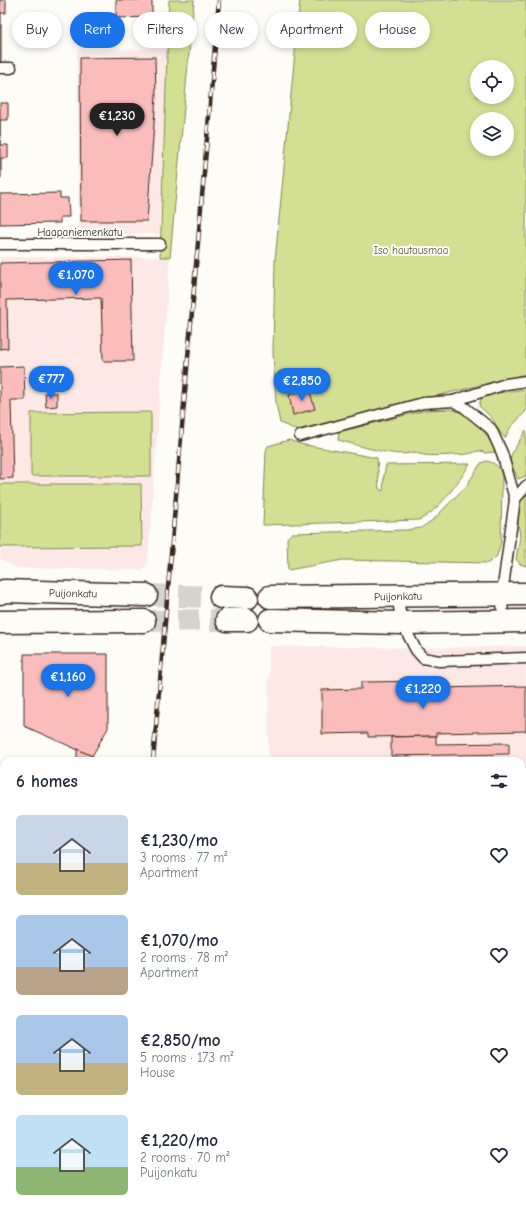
<!DOCTYPE html>
<html lang="en">
<head>
<meta charset="utf-8">
<style>
	:root { --surface:#fff; --page:#f2f2f3; --text:#1f2937; --muted:#747a83; --accent:#1a73e8 }
	body { margin:0; font-family:"Comic Neue",sans-serif; background:var(--page); color:var(--text); height:100vh; display:flex; flex-direction:column; font-size:15px; white-space:nowrap }
	* { box-sizing:border-box; margin:0 }
	p { font-size:13px; color:var(--muted) }
	.icon { flex:none; width:22px; height:22px; fill:none; stroke:currentColor; stroke-width:2; stroke-linecap:round; stroke-linejoin:round }
	.map { position:relative; flex:1; overflow:hidden }
	.panel { position:absolute; left:0px; top:757px; width:526px; height:456px; display:flex; flex-direction:column; background:var(--surface); border-radius:12px 12px 0 0; box-shadow:0 2px 6px #0003 }
	.panel>* { flex:none }
	.hud { position:absolute; left:12px; top:12px; width:502px; height:36px; display:flex; gap:8px }
	.controls { position:absolute; left:470px; top:60px; display:grid; gap:8px }
	.controls a { display:grid; place-items:center; width:44px; height:44px; border-radius:50%; background:var(--surface); box-shadow:0 2px 6px #0003; font-size:20px }
	.price { position:absolute; translate:-50% -34px; padding:0 9px; border-radius:14px; background:var(--accent); color:#fff; font-size:13px; line-height:26px; filter:drop-shadow(0 1px 2px #0008) }
	.price::after { content:''; position:absolute; left:50%; top:24px; width:12px; height:9px; margin-left:-6px; background:inherit; clip-path:polygon(0 0,100% 0,50% 100%) }
	.price.selected { background:#222; color:#fff }
	ul { padding:0; list-style:none }
	li { display:flex; align-items:center; gap:12px; height:100px; padding:0 16px }
	li span { display:grid; place-items:center; flex:none; width:112px; height:80px; border-radius:6px; color:#555 }
	li>.icon { margin-inline-start:auto }
	span .icon { width:48px; height:48px; fill:#fffc; stroke-width:1 }
	li b { font-size:17px }
	h2 { display:flex; justify-content:space-between; align-items:center; height:48px; padding:0 16px; font-size:17px }
	.pill { padding:0 14px; border-radius:18px; background:var(--surface); box-shadow:0 2px 6px #0003; font-size:14px; line-height:36px }
	.pill.selected { background:var(--accent); color:#fff }
	.map>svg:first-child { display:block }
</style>
</head>
<body>
<div class="map">
<svg width="526" height="1213" viewBox="0 0 526 1213">
	<rect width="100%" height="100%" fill="#fdfcf7"/>
	<filter id="ink" filterUnits="userSpaceOnUse"><feTurbulence type="fractalNoise" baseFrequency=".025" numOctaves="2"/><feDisplacementMap in="SourceGraphic" scale="8" xChannelSelector="R" yChannelSelector="G"/><feConvolveMatrix kernelMatrix="1 2 1 2 8 2 1 2 1" color-interpolation-filters="sRGB"/></filter>
	<g filter="url(#ink)">
		<g fill="#fce9e5">
			<path d="M167,49L160,234L79,235L77,50Z"/>
			<path d="M0,257H170L148,561L143,570L17,568L0,559Z"/>
			<path d="M269,646L433,648L526,646V1121L522,1126V761H268Z"/>
			<path d="M263,1209H452L449,1213H263Z"/>
		</g>
		<g fill="#d3e093" stroke="#878558" fill-rule="evenodd">
			<path d="M169,0H194L170,257H160Z"/>
			<path d="M300,0H526V374L297,430L280,423L276,403L273,352L275,261ZM477,67H507V97H477ZM477,119H507V149H477Z"/>
			<path d="M526,389V411L510,428L505,438L499,431L492,418L479,406L481,399L490,394Z"/>
			<path d="M450,409C472,414 485,431 496,450L495,452L485,453C478,448 474,454 467,454C455,455 430,457 419,454C417,453 415,452 413,452C398,459 355,444 338,440L339,432L426,410Z"/>
			<path d="M151,412V476H31V413Z"/>
			<path d="M526,430V476L518,479L510,461L512,453Z"/>
			<path d="M289,440L300,444L377,458L379,489L383,491L384,475L386,465L470,464C458,482 439,511 419,520L263,525L266,451L268,446Z"/>
			<path d="M487,461C496,463 499,467 502,475L501,542L497,556L488,563L343,560L288,570L287,538L292,533L407,530L421,528L434,519L467,485L481,463Z"/>
			<path d="M0,484H141L142,546L0,547Z"/>
			<path d="M526,486V566L520,564L516,559L520,537L515,499Z"/>
			<path d="M0,1024L4,1025V1163L0,1164Z"/>
			<path d="M0,1179H4V1209H83L82,1213H0Z"/>
		</g>
		<g fill="#fabdbb" stroke="#3b2a1e">
			<path d="M0,0H6V13H1V64H0Z"/>
			<path d="M116,0H152V17L116,18Z"/>
			<path d="M155,57L156,96L147,221H81L80,58Z"/>
			<path d="M0,103H8V120H0V145H8V158H1V178H0Z"/>
			<path d="M60,193V198H68L69,217H60V223L0,224V194Z"/>
			<path d="M131,260L133,361H103L101,298L7,300L8,348L0,349V263Z"/>
			<path d="M24,366L25,400H11L13,478L0,479V367Z"/>
			<path d="M309,389L315,409L293,415L289,395Z"/>
			<path d="M45,393H57V406L46,407Z"/>
			<path d="M24,654H108V728L92,756L24,726Z"/>
			<path d="M438,681V688L526,686V731L436,733V736L368,737V733L322,734V690L361,689V682Z"/>
			<path d="M436,736V744L509,743V754L391,756V737Z"/>
			<path d="M77,749L92,756V761H77Z"/>
			<rect x="522" y="905" width="4" height="54"/>
			<rect x="263" y="1209" width="99" height="4"/>
		</g>
		<g fill="none" stroke-linecap="round" stroke-linejoin="round">
			<g stroke="#d6d2cc" stroke-width="22" stroke-dasharray="22 11" stroke-linecap="butt">
				<path d="M146,595L221,597"/>
				<path d="M144,621L227,620"/>
			</g>
			<g stroke="#3b2a1e" stroke-width="13">
				<g id="service">
					<path d="M0,68H11"/>
					<path d="M0,244H160"/>
					<path d="M453,401L506,384L526,381"/>
					<path d="M300,436L423,403L453,401L464,407L491,429L502,453L515,499"/>
					<path d="M397,596L402,623L416,650L423,658L439,661L526,658"/>
					<path d="M503,622L502,594L515,499L526,486"/>
					<path d="M522,778L524,774"/>
					<path d="M522,803L526,795"/>
					<path d="M0,806L4,809"/>
					<path d="M523,824L526,818"/>
					<path d="M522,860H526"/>
					<path d="M522,875L526,878"/>
					<path d="M0,974L4,970"/>
					<path d="M522,997L526,1000"/>
				</g>
			</g>
			<g stroke="#3b2a1e" stroke-width="25">
				<g id="secondary">
					<path d="M524,1065L526,1066"/>
					<path d="M522,1163L526,1158"/>
					<path d="M522,1196L526,1191"/>
					<path d="M482,1213L485,1209"/>
					<path d="M509,1213L511,1209"/>
				</g>
			</g>
			<g stroke="#3b2a1e" stroke-width="25">
				<g id="primary">
					<path d="M0,593L4,591L146,595"/>
					<path d="M221,597L247,598"/>
					<path d="M270,597L526,594"/>
					<path d="M227,620H247"/>
					<path d="M270,620L402,623L526,621"/>
					<path d="M0,622L144,621"/>
				</g>
			</g>
			<use href="#service" stroke="#fdfcf7" stroke-width="10"/>
			<use href="#secondary" stroke="#fdfcf7" stroke-width="22"/>
			<use href="#primary" stroke="#fdfcf7" stroke-width="22"/>
			<g stroke="#3b2a1e" stroke-width="4.5">
				<g id="rail">
					<path d="M153,761L219,0"/>
					<path d="M116,1213L117,1209"/>
				</g>
			</g>
			<use href="#rail" stroke="#fdfcf7" stroke-width="3" stroke-dasharray="9" stroke-linecap="butt"/>
		</g>
	</g>
	<g text-anchor="middle" stroke-width="4" stroke-linejoin="round" paint-order="stroke">
		<g font-size="11" fill="#3b2a1e" stroke="#fdfcf7">
			<text x="80" y="236">Haapaniemenkatu</text>
			<text transform="translate(73 593) rotate(1)" y="4">Puijonkatu</text>
			<text transform="translate(398 596) rotate(-1)" y="4">Puijonkatu</text>
		</g>
		<g font-size="11" fill="#61583b" stroke="#fdfcf7">
			<text x="411" y="254">Iso hautausmaa</text>
		</g>
	</g>
</svg>
<div class="controls">
<a><svg class="icon" aria-label="locate" viewBox="0 0 24 24"><circle cx="12" cy="12" r="6"/><path d="M12 2v4M12 18v4M2 12h4M18 12h4"/></svg></a>
<a><svg class="icon" aria-label="layers" viewBox="0 0 24 24"><path d="M12 4l9 5-9 5-9-5zM3 14l9 5 9-5"/></svg></a>
</div>
<b class="price selected" style="left:117px;top:137px">€1,230</b>
<b class="price" style="left:76px;top:296px">€1,070</b>
<b class="price" style="left:51px;top:400px">€777</b>
<b class="price" style="left:302px;top:402px">€2,850</b>
<b class="price" style="left:68px;top:698px">€1,160</b>
<b class="price" style="left:423px;top:710px">€1,220</b>
<div class="hud">
<a class="pill">Buy</a>
<a class="pill selected">Rent</a>
<a class="pill">Filters</a>
<a class="pill">New</a>
<a class="pill">Apartment</a>
<a class="pill">House</a>
</div>
<section class="panel">
<h2>6 homes<svg class="icon" aria-label="filters" viewBox="0 0 24 24"><path d="M4 7h16M4 17h16"/><circle cx="9" cy="7" r="2"/><circle cx="15" cy="17" r="2"/></svg></h2>
<ul>
<li><span style="background:linear-gradient(#c9d6e8 60%,#c2b280 0)"><svg class="icon" aria-label="home" viewBox="0 0 24 24"><path d="M3 11l9-7 9 7M6 9v11h12V9"/></svg></span><div><b>€1,230/mo</b><p>3 rooms · 77 m²</p><p>Apartment</p></div><svg class="icon" aria-label="heart" viewBox="0 0 24 24"><path d="M12 20l-8-8c-3-5 5-10 8-4 3-6 11-1 8 4z"/></svg></li>
<li><span style="background:linear-gradient(#a9c7e8 65%,#b9a48a 0)"><svg class="icon" aria-label="home" viewBox="0 0 24 24"><path d="M3 11l9-7 9 7M6 9v11h12V9"/></svg></span><div><b>€1,070/mo</b><p>2 rooms · 78 m²</p><p>Apartment</p></div><svg class="icon" aria-label="heart" viewBox="0 0 24 24"><path d="M12 20l-8-8c-3-5 5-10 8-4 3-6 11-1 8 4z"/></svg></li>
<li><span style="background:linear-gradient(#a9c7e8 60%,#c2b280 0)"><svg class="icon" aria-label="home" viewBox="0 0 24 24"><path d="M3 11l9-7 9 7M6 9v11h12V9"/></svg></span><div><b>€2,850/mo</b><p>5 rooms · 173 m²</p><p>House</p></div><svg class="icon" aria-label="heart" viewBox="0 0 24 24"><path d="M12 20l-8-8c-3-5 5-10 8-4 3-6 11-1 8 4z"/></svg></li>
<li><span style="background:linear-gradient(#bfe0f5 65%,#8fb573 0)"><svg class="icon" aria-label="home" viewBox="0 0 24 24"><path d="M3 11l9-7 9 7M6 9v11h12V9"/></svg></span><div><b>€1,220/mo</b><p>2 rooms · 70 m²</p><p>Puijonkatu</p></div><svg class="icon" aria-label="heart" viewBox="0 0 24 24"><path d="M12 20l-8-8c-3-5 5-10 8-4 3-6 11-1 8 4z"/></svg></li>
</ul>
</section>
</div>
</body>
</html>
